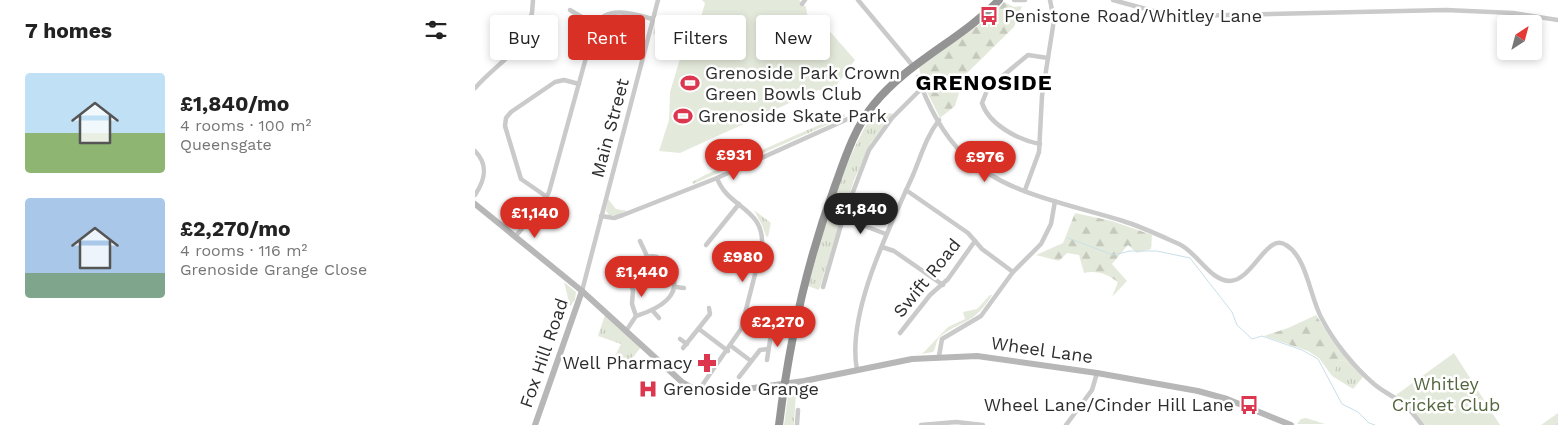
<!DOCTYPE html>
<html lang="en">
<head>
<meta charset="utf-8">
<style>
	:root { --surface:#fff; --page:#f6f6f6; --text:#222; --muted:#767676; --accent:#d93025 }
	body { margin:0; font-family:"Work Sans",sans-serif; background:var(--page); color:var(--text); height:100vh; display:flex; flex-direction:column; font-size:19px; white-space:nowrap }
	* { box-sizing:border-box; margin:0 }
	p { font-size:16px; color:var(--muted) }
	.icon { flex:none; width:28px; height:28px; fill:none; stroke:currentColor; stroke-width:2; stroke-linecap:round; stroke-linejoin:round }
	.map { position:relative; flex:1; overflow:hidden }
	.panel { display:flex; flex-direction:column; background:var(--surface); width:475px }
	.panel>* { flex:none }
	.top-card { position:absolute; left:15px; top:15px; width:475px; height:45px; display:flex; gap:10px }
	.needle { width:32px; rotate:36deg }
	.fabs { position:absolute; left:1022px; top:15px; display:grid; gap:10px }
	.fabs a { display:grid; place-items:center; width:45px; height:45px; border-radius:5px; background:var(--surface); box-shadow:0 2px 8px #0003; font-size:25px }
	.price { position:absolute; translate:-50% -42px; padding:0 11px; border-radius:18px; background:var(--accent); color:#fff; font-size:16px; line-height:32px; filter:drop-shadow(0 1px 2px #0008) }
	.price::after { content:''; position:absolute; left:50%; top:30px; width:15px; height:11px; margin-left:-8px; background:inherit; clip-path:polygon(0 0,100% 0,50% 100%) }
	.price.current { background:#222; color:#fff }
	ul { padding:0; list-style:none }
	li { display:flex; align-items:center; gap:15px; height:125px; padding:0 25px }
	li span { display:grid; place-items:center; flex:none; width:140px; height:100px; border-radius:5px; color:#555 }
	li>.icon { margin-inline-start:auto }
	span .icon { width:60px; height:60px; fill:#fffc; stroke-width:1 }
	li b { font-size:21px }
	h2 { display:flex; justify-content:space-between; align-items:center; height:60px; padding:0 25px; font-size:21px }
	.chip { padding:0 18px; border-radius:5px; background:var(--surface); box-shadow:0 2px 8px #0003; font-size:18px; line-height:45px }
	.chip.current { background:var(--accent); color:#fff }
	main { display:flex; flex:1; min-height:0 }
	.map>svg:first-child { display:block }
</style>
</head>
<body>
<main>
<section class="panel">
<h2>7 homes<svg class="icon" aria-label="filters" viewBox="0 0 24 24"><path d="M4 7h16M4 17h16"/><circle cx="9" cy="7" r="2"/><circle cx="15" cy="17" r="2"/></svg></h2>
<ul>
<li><span style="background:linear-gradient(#bfe0f5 60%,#8fb573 0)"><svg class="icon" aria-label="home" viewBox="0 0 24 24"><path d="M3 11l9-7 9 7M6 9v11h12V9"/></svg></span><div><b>£1,840/mo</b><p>4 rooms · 100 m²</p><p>Queensgate</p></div></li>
<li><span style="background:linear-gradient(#a9c7e8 75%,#7fa58c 0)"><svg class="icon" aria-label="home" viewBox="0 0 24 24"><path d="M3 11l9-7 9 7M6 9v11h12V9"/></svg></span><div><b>£2,270/mo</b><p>4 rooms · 116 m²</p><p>Grenoside Grange Close</p></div></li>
</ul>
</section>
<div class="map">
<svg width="1083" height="425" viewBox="0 0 1083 425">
	<defs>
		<pattern id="grass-tufts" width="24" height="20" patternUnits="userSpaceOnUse" patternTransform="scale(1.25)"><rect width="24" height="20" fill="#e4eadb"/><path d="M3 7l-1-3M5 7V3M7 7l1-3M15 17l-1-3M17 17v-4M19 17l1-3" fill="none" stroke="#c4c9bc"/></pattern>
		<pattern id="forest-firs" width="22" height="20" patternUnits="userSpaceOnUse" patternTransform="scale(1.25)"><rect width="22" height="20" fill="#e4eadb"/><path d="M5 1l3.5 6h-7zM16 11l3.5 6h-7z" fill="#c4c9bc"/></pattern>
	</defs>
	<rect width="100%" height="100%" fill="#fff"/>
	<g fill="url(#grass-tufts)">
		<path d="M414,113L418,114L396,143L379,180L344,290L333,286C343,237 371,155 398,114L408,122Z"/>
		<path d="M369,114L370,117L218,184L217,182L230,175Z"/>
		<path d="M133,199L141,209L153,211L142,215H134L131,211Z"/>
		<path d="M279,210L296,223L293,237L291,236L287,225Z"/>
		<path d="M89,282L101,292L100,300L95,306Z"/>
		<path d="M515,295H517C500,323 490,319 467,335C460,339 462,347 458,352L447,354L473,327L490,319L488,312L502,309Z"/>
		<path d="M130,315L166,347L152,365L140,356L146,344L123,336Z"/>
		<path d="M864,360L873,362L875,360L888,377L878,389L857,376Z"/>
		<path d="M329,385L321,393L319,425H309L314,388Z"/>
	</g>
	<g fill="url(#forest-firs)">
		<path d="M529,2L539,7L547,6L539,27L489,76L480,106L465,118L447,82L444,67L515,17Z"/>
		<path d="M600,213L637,221L677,235L676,249L662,253L653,245L637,264L652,281L637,297L643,282C631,274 624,270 609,273L604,255L592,253L584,261L561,255L588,243Z"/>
		<path d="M841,315L855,337L875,360L873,362L864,360L857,376L844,358L833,351L789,336L813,328Z"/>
		<path d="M1083,413V425H1066Z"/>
		<path d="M831,418L850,424H822L826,419Z"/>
	</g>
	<g fill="#e4eadb">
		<path d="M227,0H324L331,7L332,14L346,30L351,27L380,60L358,90H343L205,153L184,151L194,120L195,92L210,42L178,34L183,18L223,28L230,3Z"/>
		<path d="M979,353L1025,425H950L921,395Z"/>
	</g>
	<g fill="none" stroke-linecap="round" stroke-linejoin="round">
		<g stroke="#c8dfe9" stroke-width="1">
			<path d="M593,238L638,255L655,251H682L715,258L757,312L762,325L777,339L787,336L827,350L843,359L867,404L883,412L894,423L900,425"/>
			<path d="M1081,425L1083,423"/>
		</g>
		<g stroke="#cacaca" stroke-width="4.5">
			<path d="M383,0L438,66"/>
			<path d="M539,0H550"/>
			<path d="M638,0L682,12L713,16L971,10L1038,13L1083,20"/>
			<path d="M327,4L330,0"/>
			<path d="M95,10L120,25"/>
			<path d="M443,77C452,104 468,135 489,155C531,195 595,204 648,221C667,227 686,236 704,244C722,252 735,281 755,281C778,280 792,232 811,245C832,257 835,298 847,319C859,342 879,367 899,384C907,391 918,396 927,403C935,409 941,417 947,425"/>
			<path d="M0,88C29,56 57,48 58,0"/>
			<path d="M565,144C544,140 514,125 507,103L513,88L553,55L573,58"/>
			<path d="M0,151C14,165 10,180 0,195"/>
			<path d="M431,190L493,233L507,249L538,272"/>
			<path d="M550,190L564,152L567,96L579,20L575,0"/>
			<path d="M72,197L46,179L30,126L31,118L36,112L80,82L89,80L104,84"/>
			<path d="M126,216L139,218L148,215L242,178L386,113L393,114"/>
			<path d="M368,218L411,234"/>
			<path d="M40,237L68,203L74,192L120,25C133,5 158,14 178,19"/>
			<path d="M165,241L172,256"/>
			<path d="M231,245L264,204"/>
			<path d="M407,247L419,251L468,285"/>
			<path d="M144,281L152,277"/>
			<path d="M201,287L209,288"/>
			<path d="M348,287L368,218L394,150L417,118L447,88"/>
			<path d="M107,291L183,0"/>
			<path d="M177,310L184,318"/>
			<path d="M161,316C177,311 203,300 199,279"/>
			<path d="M224,329L253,351"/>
			<path d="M151,331L161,316L157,304L158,290L152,277C157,266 169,253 182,257"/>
			<path d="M425,333L455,295L473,279L500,241"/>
			<path d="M205,339L212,344"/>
			<path d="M256,346L276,361"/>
			<path d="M208,348L235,314L234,308"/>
			<path d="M464,356L467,339L506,316L538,272L566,244L576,224L580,201"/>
			<path d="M292,360L296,334"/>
			<path d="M382,370C371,313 415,227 438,175C446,156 451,137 464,120"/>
			<path d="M264,377L285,350L293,349"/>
			<path d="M225,392L228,384L266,329L287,247C290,207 253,209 242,178"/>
			<path d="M322,425L323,410"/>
			<path d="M446,425L481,422L508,425"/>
			<path d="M591,425L617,390L622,373"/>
		</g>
		<g stroke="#b7b7b7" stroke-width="6">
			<path d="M0,204L107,291L207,382L225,392L242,393L329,381L437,359L502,356L622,373L723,391L752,399L816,425"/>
			<path d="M60,425L107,291"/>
		</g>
		<path stroke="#949494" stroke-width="8" d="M304,425C314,343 331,264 360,186C370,158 380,127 399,104C434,61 486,40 524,0"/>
	</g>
	<defs>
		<g id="bus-bare" transform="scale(1.5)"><path d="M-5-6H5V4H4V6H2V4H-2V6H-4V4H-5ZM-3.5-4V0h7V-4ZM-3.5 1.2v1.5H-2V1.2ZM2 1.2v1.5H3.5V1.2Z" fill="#dd364f" stroke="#fff" stroke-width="2.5" paint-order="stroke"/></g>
		<g id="stadium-bare" transform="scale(1.5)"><path d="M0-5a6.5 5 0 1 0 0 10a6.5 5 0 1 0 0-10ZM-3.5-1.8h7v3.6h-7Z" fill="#dd364f" stroke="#fff" stroke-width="2.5" paint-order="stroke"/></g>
		<g id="pharmacy-bare" transform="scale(1.5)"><path d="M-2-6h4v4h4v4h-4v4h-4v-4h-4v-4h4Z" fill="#dd364f" stroke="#fff" stroke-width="2.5" paint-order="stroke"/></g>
		<g id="hospital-bare" transform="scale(1.5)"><path d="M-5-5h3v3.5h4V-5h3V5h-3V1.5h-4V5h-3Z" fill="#dd364f" stroke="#fff" stroke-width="2.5" paint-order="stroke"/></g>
	</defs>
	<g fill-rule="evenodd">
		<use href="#bus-bare" x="514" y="16"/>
		<use href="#stadium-bare" x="215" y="83"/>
		<use href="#stadium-bare" x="208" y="116"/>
		<use href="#pharmacy-bare" x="232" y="363"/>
		<use href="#hospital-bare" x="173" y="389"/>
		<use href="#bus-bare" x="774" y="405"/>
	</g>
	<g text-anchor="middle" stroke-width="5" stroke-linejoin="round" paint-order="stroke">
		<g font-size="18" fill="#2d2d2d" stroke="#fff" text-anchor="start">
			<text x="529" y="22">Penistone Road/Whitley Lane</text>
			<text x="230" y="79">Grenoside Park Crown<tspan x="230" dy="21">Green Bowls Club</tspan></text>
			<text x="223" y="122">Grenoside Skate Park</text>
			<text x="217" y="369" text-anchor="end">Well Pharmacy</text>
			<text x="188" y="395">Grenoside Grange</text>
			<text x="759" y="411" text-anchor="end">Wheel Lane/Cinder Hill Lane</text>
		</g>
		<g font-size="18" fill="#2d2d2d" stroke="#fff">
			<text transform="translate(135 128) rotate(-75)" y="6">Main Street</text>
			<text transform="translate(452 278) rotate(-51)" y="6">Swift Road</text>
			<text transform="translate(567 350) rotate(8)" y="6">Wheel Lane</text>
			<text transform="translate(69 353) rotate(-71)" y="6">Fox Hill Road</text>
		</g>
		<g font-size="18" fill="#53663d" stroke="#fff">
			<text x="971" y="390">Whitley<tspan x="971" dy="21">Cricket Club</tspan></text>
		</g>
		<g font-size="22" font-weight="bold" letter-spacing="1" fill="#000" stroke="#fff">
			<text x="509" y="90">GRENOSIDE</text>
		</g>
	</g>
</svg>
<div class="fabs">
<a><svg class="needle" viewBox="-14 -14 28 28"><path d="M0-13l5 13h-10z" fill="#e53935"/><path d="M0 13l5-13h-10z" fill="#767676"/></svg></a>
</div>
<b class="price" style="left:259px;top:181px">£931</b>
<b class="price" style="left:510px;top:183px">£976</b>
<b class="price current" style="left:386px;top:235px">£1,840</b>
<b class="price" style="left:60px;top:239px">£1,140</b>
<b class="price" style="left:268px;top:283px">£980</b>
<b class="price" style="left:167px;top:298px">£1,440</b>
<b class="price" style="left:303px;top:348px">£2,270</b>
<div class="top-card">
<a class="chip">Buy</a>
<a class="chip current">Rent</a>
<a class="chip">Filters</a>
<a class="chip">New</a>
</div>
</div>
</main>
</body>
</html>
